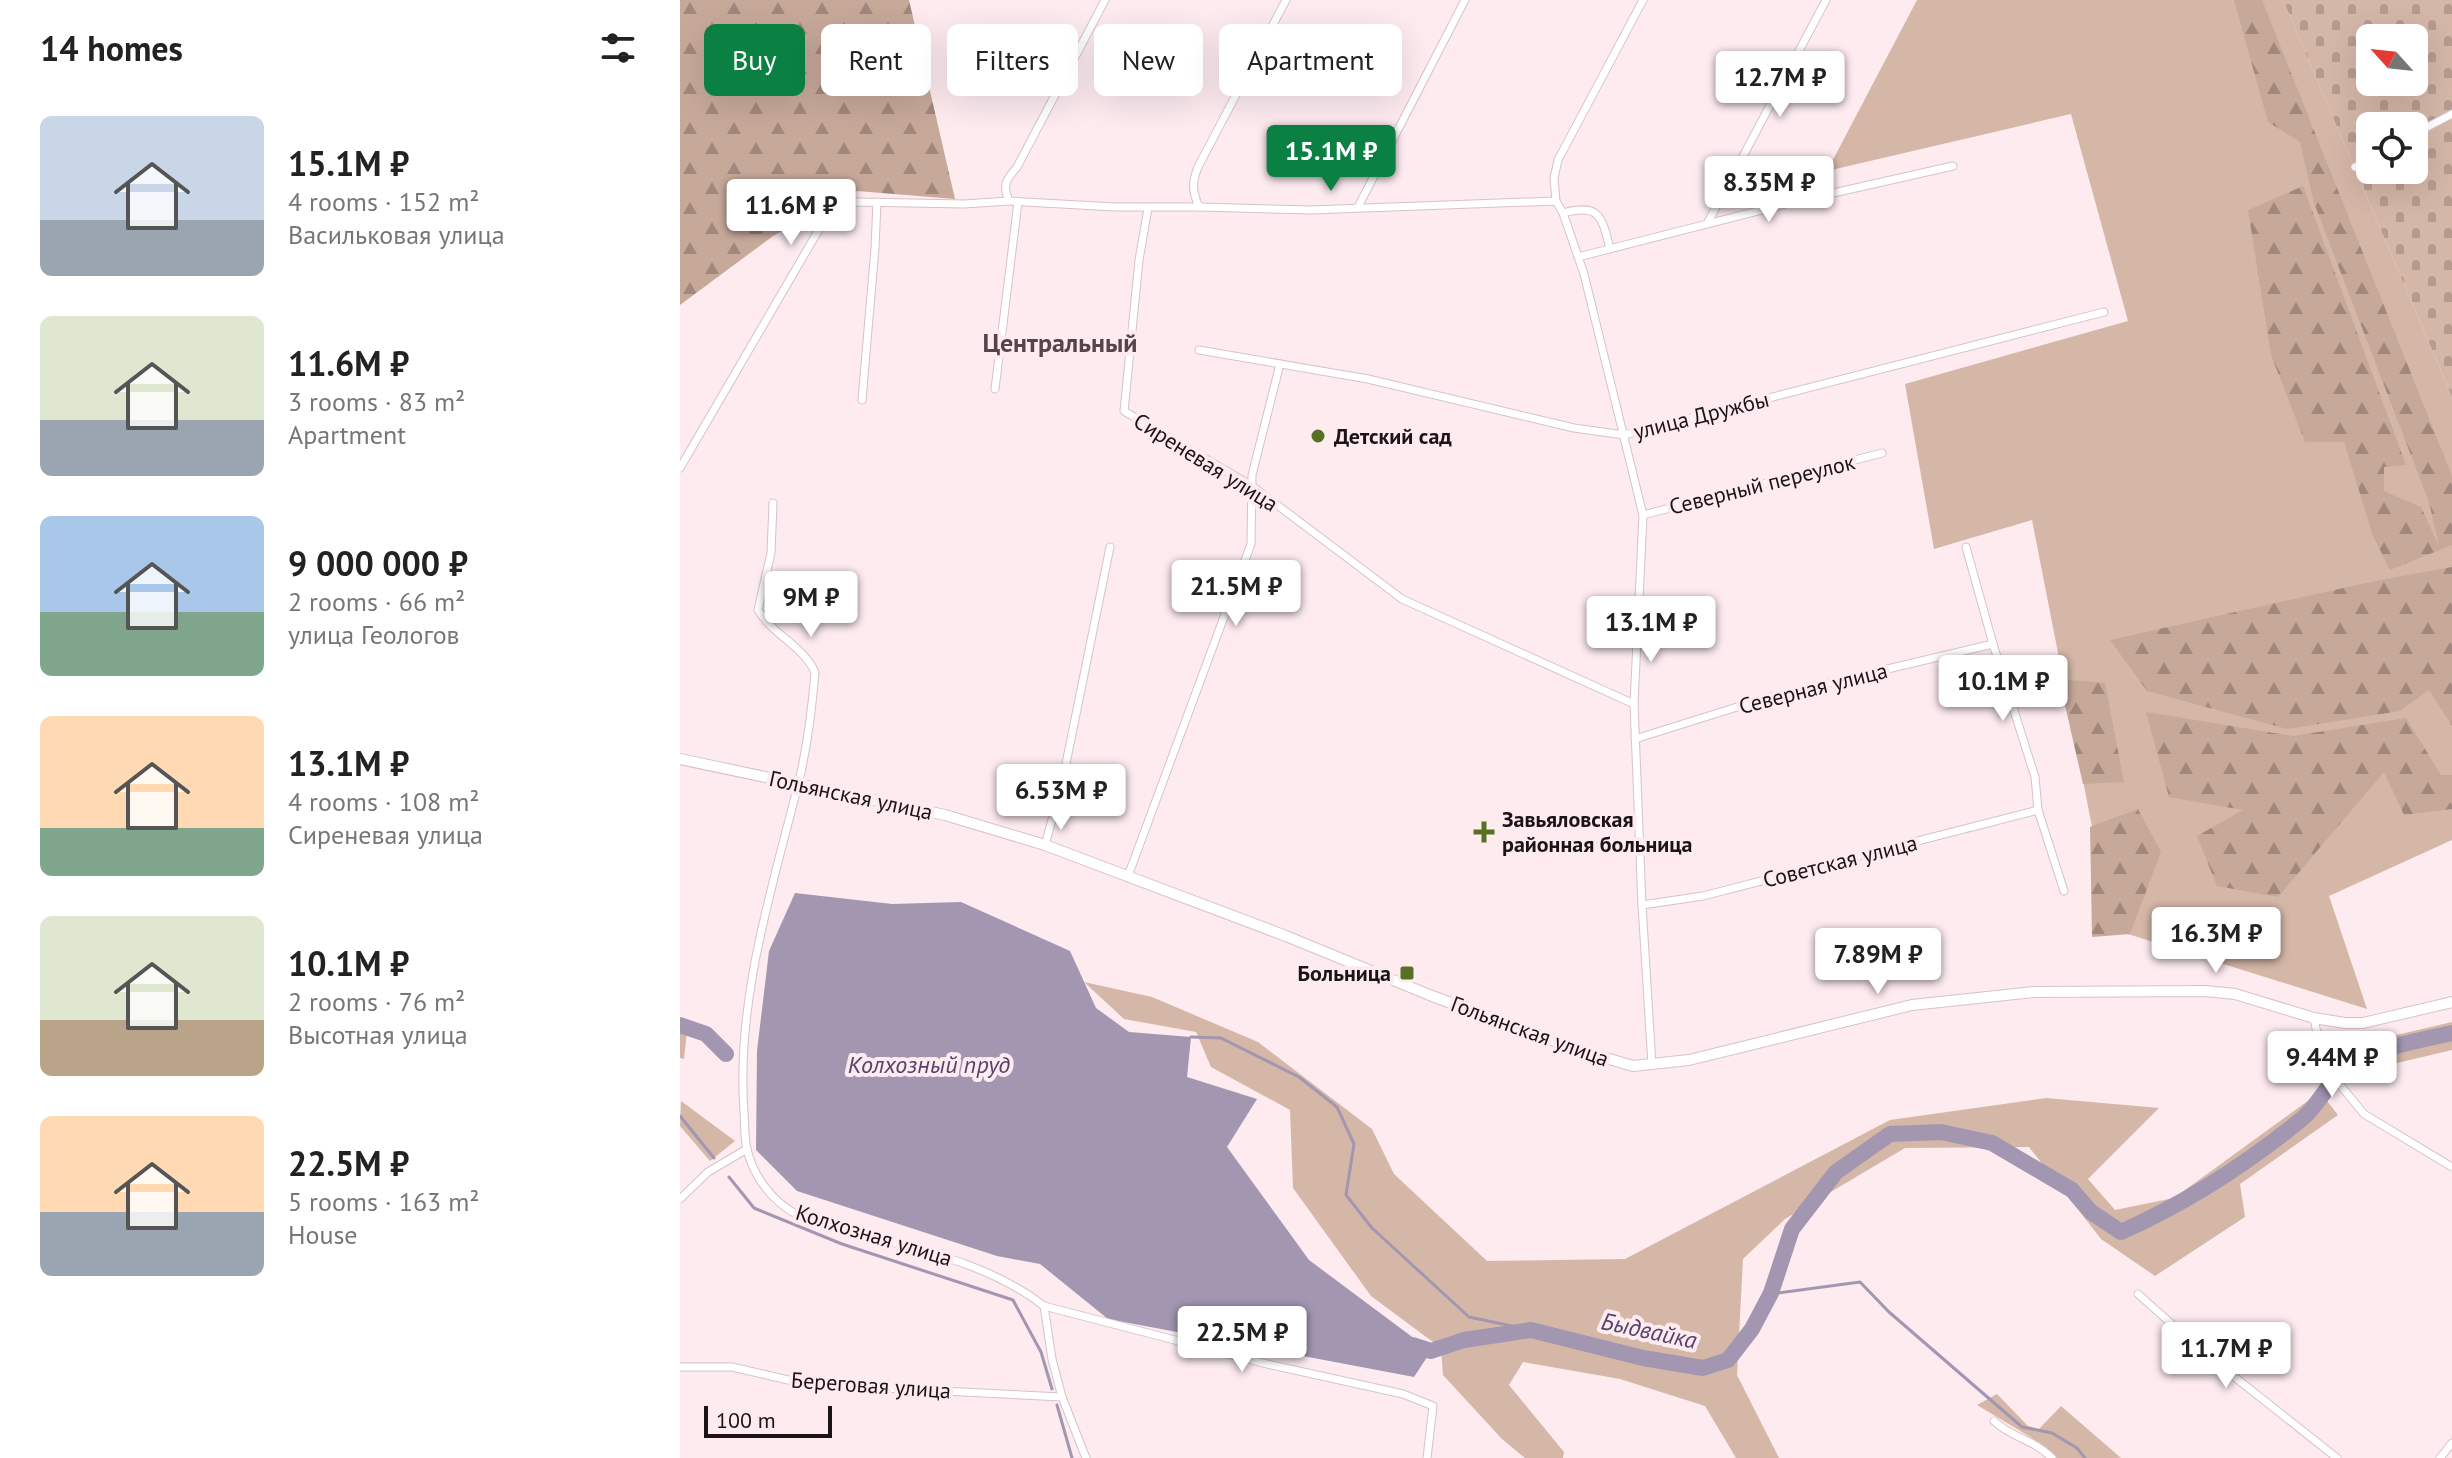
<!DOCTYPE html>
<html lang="en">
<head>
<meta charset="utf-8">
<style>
	:root { --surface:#fff; --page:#f6f6f6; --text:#222; --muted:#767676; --accent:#0b8043 }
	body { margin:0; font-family:"PT Sans",sans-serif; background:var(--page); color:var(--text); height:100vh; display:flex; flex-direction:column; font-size:30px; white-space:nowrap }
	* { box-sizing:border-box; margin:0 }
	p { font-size:26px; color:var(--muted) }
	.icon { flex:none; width:44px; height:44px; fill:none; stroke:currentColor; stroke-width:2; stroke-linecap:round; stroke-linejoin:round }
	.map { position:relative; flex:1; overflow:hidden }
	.sheet { display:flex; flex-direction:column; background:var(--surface); width:680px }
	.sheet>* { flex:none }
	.banner { position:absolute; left:24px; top:24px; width:760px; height:72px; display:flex; gap:16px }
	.needle { width:52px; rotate:297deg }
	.fabs { position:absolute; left:1676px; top:24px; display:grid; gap:16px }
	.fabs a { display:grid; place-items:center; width:72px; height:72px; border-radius:12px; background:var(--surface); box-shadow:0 8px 32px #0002; font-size:40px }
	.scale { position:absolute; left:24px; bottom:20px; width:128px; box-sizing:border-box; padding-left:8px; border:4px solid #1b1316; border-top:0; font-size:22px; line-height:28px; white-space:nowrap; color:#1b1316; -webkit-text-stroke:6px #fdebf0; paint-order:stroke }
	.price { position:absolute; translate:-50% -68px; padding:0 18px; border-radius:8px; background:#fff; color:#222; font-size:26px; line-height:52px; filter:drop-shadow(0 2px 4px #0008) }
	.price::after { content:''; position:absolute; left:50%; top:48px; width:24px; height:18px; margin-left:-12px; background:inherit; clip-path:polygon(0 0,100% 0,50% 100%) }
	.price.selected { background:var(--accent); color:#fff }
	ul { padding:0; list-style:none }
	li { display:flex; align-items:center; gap:24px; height:200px; padding:0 40px }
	li span { display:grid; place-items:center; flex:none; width:224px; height:160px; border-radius:12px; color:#555 }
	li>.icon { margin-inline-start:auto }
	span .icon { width:96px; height:96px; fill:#fffc; stroke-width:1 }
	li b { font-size:34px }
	h2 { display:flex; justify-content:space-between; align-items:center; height:96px; padding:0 40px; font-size:34px }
	.chip { padding:0 28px; border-radius:12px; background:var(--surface); box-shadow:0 8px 32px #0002; font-size:28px; line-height:72px }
	.chip.selected { background:var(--accent); color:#fff }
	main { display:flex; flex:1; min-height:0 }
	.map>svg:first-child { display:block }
</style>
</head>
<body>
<main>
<section class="sheet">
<h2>14 homes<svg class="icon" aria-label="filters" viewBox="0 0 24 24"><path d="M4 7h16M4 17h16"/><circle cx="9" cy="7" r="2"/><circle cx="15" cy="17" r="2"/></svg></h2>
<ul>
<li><span style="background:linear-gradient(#c9d6e8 65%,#9aa5b1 0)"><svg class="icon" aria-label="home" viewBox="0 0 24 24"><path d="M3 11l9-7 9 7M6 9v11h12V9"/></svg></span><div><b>15.1M ₽</b><p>4 rooms · 152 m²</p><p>Васильковая улица</p></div></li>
<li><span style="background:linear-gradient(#dfe7d0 65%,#9aa5b1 0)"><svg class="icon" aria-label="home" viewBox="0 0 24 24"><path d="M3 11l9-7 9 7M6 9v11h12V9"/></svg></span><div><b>11.6M ₽</b><p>3 rooms · 83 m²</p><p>Apartment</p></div></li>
<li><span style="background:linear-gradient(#a9c7e8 60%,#7fa58c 0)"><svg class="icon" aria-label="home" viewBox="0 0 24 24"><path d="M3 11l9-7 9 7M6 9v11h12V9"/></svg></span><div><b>9 000 000 ₽</b><p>2 rooms · 66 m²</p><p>улица Геологов</p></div></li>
<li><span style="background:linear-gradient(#ffd9b3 70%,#7fa58c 0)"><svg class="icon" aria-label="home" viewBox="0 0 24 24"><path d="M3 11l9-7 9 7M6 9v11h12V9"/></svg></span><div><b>13.1M ₽</b><p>4 rooms · 108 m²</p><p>Сиреневая улица</p></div></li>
<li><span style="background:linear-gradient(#dfe7d0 65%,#b9a48a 0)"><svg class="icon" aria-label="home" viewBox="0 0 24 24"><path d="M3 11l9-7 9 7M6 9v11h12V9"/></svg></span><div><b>10.1M ₽</b><p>2 rooms · 76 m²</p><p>Высотная улица</p></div></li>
<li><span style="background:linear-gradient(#ffd9b3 60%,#9aa5b1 0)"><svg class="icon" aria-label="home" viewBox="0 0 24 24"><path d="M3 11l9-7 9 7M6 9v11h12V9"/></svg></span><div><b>22.5M ₽</b><p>5 rooms · 163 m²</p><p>House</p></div></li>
</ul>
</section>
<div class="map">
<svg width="1772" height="1458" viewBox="0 0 1772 1458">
	<defs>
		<pattern id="forest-firs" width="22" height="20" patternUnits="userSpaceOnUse" patternTransform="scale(2)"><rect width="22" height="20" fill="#c7a99a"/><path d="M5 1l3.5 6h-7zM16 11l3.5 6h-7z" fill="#a1887d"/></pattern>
		<pattern id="cemetery-stones" width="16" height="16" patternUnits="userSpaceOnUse" patternTransform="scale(2)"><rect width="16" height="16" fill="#d5b7a8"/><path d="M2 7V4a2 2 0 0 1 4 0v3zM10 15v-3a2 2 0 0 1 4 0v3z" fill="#b69c90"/></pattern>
	</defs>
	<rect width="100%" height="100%" fill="#fdebf0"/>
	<g fill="#d5b7a8">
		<path d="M1237,0H1603L1772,397V840L1649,896L1687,1009L1432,929L1352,520L1254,549L1225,384L1448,321L1391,114L1147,171Z"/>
		<path d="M404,982L472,997L578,1042L692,1129L714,1174L807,1261L945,1259L1210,1120L1366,1098L1479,1108L1408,1179L1435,1210L1494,1198L1640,1092L1658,1115L1560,1184L1565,1217L1475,1276L1421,1239L1349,1147L1225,1148L1105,1219L1063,1259L1057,1375L1099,1458H1056L1025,1406L940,1379L843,1362L829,1385L884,1452L883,1458H845L822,1439L763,1375L761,1348L691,1296L613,1188L610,1110L531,1067L516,1032L444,1019Z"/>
		<path d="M0,1019L8,1022L4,1059L0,1058Z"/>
		<path d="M1772,1022V1050L1683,1071L1695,1040Z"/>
		<path d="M1,1101L55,1141L30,1161L0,1126Z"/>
		<path d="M1317,1394L1348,1426L1359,1429L1381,1406L1441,1458H1370L1352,1438L1297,1405Z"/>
	</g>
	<g fill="url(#forest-firs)">
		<path d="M0,0H229L275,199L177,191L93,236L0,305Z"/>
		<path d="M1554,0H1582L1772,476V545L1710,570L1693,536L1664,442H1625L1591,355L1568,210L1623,186L1726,465L1704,467V491L1741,507L1759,546L1749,502L1634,203L1620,142L1588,122Z"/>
		<path d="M1772,567V726L1749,690L1720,711L1607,729L1467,691L1430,640L1695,581Z"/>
		<path d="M1379,679L1425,683L1444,782L1403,784Z"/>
		<path d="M1466,712L1613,736L1726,718L1761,775H1772V809L1724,815L1704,772L1598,897L1537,886L1517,836L1563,810L1489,797Z"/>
		<path d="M1458,809L1481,852L1450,934L1412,937L1410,827Z"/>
	</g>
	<path fill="url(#cemetery-stones)" fill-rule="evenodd" d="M1603,0H1772V397ZM1690,38H1734V82H1690ZM1690,126H1734V170H1690Z"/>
	<path fill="#a296b1" d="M115,893L212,904L281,902L390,951L416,1008L449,1032L511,1037L507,1077L577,1099L547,1147L629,1260L751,1351L734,1377L428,1319L360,1264L317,1256L117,1191L76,1150L77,1051L89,951Z"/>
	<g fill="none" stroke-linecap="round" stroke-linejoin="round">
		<g stroke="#a296b1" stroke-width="3">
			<path d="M511,1037L541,1038L619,1077L657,1107L674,1144L666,1195L692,1228L789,1317L851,1330"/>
			<path d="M0,1116L34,1158"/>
			<path d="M49,1177L74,1208L162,1244L333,1300L361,1352L372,1389"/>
			<path d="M1091,1294L1180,1282L1209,1312L1342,1427L1372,1433L1397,1448L1405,1458"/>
			<path d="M377,1405L392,1458"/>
		</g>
		<g stroke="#a296b1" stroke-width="16">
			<path d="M0,1025L26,1034L46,1054"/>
			<path d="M732,1345L751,1351L784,1340L851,1330L963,1358L1023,1368L1048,1360L1072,1329L1091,1293L1112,1229L1156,1172L1210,1134L1261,1132L1312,1143L1392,1190L1411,1212L1441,1232C1506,1203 1568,1163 1623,1118C1641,1103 1652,1074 1672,1063C1704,1047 1738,1040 1772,1033"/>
		</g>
		<g stroke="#d8c2c9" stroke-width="9">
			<g id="street">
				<path d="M425,0L337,167C326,180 322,185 329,201L435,207H519L631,210L876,201L883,213L904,274L963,515L954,704L962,905L972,1065"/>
				<path d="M1734,134L1772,114"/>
				<path d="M1675,167L1690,159"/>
				<path d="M876,201L874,178L878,160L963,0"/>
				<path d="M519,207C512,191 512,182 518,167L606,0"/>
				<path d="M678,207L785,0"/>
				<path d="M468,208L459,260L444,411L572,486L722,599L954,704"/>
				<path d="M883,213C920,203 922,217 930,249"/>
				<path d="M1027,224L1146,0"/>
				<path d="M898,257L1109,203L1273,166"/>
				<path d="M519,350L688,379L894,428L944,435L1424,312"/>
				<path d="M315,389L338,202"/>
				<path d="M182,400L195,248L197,202"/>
				<path d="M0,468L141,226C153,212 160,205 177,202L284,204L329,201"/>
				<path d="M93,503L91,553L78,610C93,635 122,645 135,672C132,709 127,749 118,785C91,892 56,1001 64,1112C65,1124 64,1137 67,1149C73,1176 92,1201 116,1214C143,1228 174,1232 203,1240C259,1254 318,1270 364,1306L372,1359L382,1397L406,1458"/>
				<path d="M963,515L1202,453"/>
				<path d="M1286,547L1313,644L1355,777L1358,810L1384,891"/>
				<path d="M955,739L1089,697L1313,644"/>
				<path d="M365,845L381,788L430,547"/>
				<path d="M448,876L571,544L572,475L600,364"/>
				<path d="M962,905L1023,896L1358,810"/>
				<path d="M1634,1018L1643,1064L1684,1114L1772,1167"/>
				<path d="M0,1199L28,1172L67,1149"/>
				<path d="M1458,1294L1523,1352L1657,1458"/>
				<path d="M364,1306L587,1364L723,1394L753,1406L747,1458"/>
				<path d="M0,1367H52L108,1380L163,1386L382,1397"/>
				<path d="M1314,1421C1332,1438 1353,1439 1372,1458"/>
				<path d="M1760,1458L1772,1443"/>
			</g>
		</g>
		<g stroke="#d8c2c9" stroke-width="12">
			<path id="secondary" d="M0,759L265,815L365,845L606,936L752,996L899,1050L953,1066L1009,1060L1232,1005L1354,992L1525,991L1555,994L1634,1018L1665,1023H1683L1772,1002"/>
		</g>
		<use href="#street" stroke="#fff" stroke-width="7"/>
		<use href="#secondary" stroke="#fff" stroke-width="10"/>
	</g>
	<g fill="#587022" stroke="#fdebf0" stroke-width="3">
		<circle cx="638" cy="436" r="8"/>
		<path d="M800 820h8v8h8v8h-8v8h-8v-8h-8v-8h8z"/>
		<rect x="719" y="965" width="16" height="16" rx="4"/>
	</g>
	<g text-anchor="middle" stroke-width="8" stroke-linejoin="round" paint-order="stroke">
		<g font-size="22" fill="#1b1316" stroke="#fdebf0">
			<text transform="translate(1021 415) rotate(-14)" y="8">улица Дружбы</text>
			<text transform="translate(526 462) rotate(32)" y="8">Сиреневая улица</text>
			<text transform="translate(1082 484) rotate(-14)" y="8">Северный переулок</text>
			<text transform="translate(1133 688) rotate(-14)" y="8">Северная улица</text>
			<text transform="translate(171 795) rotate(12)" y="8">Гольянская улица</text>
			<text transform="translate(1160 861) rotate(-14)" y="8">Советская улица</text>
			<text transform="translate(850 1031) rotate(20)" y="8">Гольянская улица</text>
			<text transform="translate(194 1235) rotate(17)" y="8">Колхозная улица</text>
			<text transform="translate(191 1385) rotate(4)" y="8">Береговая улица</text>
		</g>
		<g font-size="22" font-weight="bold" fill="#1b1316" stroke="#fdebf0" text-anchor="start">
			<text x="654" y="444">Детский сад</text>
			<text x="822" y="827">Завьяловская<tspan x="822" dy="25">районная больница</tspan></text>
			<text x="711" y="981" text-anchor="end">Больница</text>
		</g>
		<g font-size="24" font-style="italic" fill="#56436d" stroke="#fdebf0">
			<text x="249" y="1073">Колхозный пруд</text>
			<text transform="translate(969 1331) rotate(12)" y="8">Быдвайка</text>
		</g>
		<g font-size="26" font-weight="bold" fill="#56444a" stroke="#fdebf0">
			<text x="380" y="352">Центральный</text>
		</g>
	</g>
</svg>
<div class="fabs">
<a><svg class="needle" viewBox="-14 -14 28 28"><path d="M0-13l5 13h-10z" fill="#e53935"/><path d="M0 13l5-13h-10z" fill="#767676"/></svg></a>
<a><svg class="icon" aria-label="locate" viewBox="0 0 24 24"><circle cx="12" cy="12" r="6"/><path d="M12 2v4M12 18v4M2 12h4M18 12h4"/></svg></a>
</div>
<div class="scale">100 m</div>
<b class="price" style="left:1100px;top:119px">12.7M ₽</b>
<b class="price selected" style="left:651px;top:193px">15.1M ₽</b>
<b class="price" style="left:1089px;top:224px">8.35M ₽</b>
<b class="price" style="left:111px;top:247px">11.6M ₽</b>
<b class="price" style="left:556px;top:628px">21.5M ₽</b>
<b class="price" style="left:131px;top:639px">9M ₽</b>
<b class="price" style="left:971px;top:664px">13.1M ₽</b>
<b class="price" style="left:1323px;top:723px">10.1M ₽</b>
<b class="price" style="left:381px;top:832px">6.53M ₽</b>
<b class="price" style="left:1536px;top:975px">16.3M ₽</b>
<b class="price" style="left:1198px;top:996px">7.89M ₽</b>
<b class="price" style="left:1652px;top:1099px">9.44M ₽</b>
<b class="price" style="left:562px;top:1374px">22.5M ₽</b>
<b class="price" style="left:1546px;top:1390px">11.7M ₽</b>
<div class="banner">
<a class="chip selected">Buy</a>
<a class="chip">Rent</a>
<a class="chip">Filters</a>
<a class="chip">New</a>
<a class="chip">Apartment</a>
</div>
</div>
</main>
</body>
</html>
